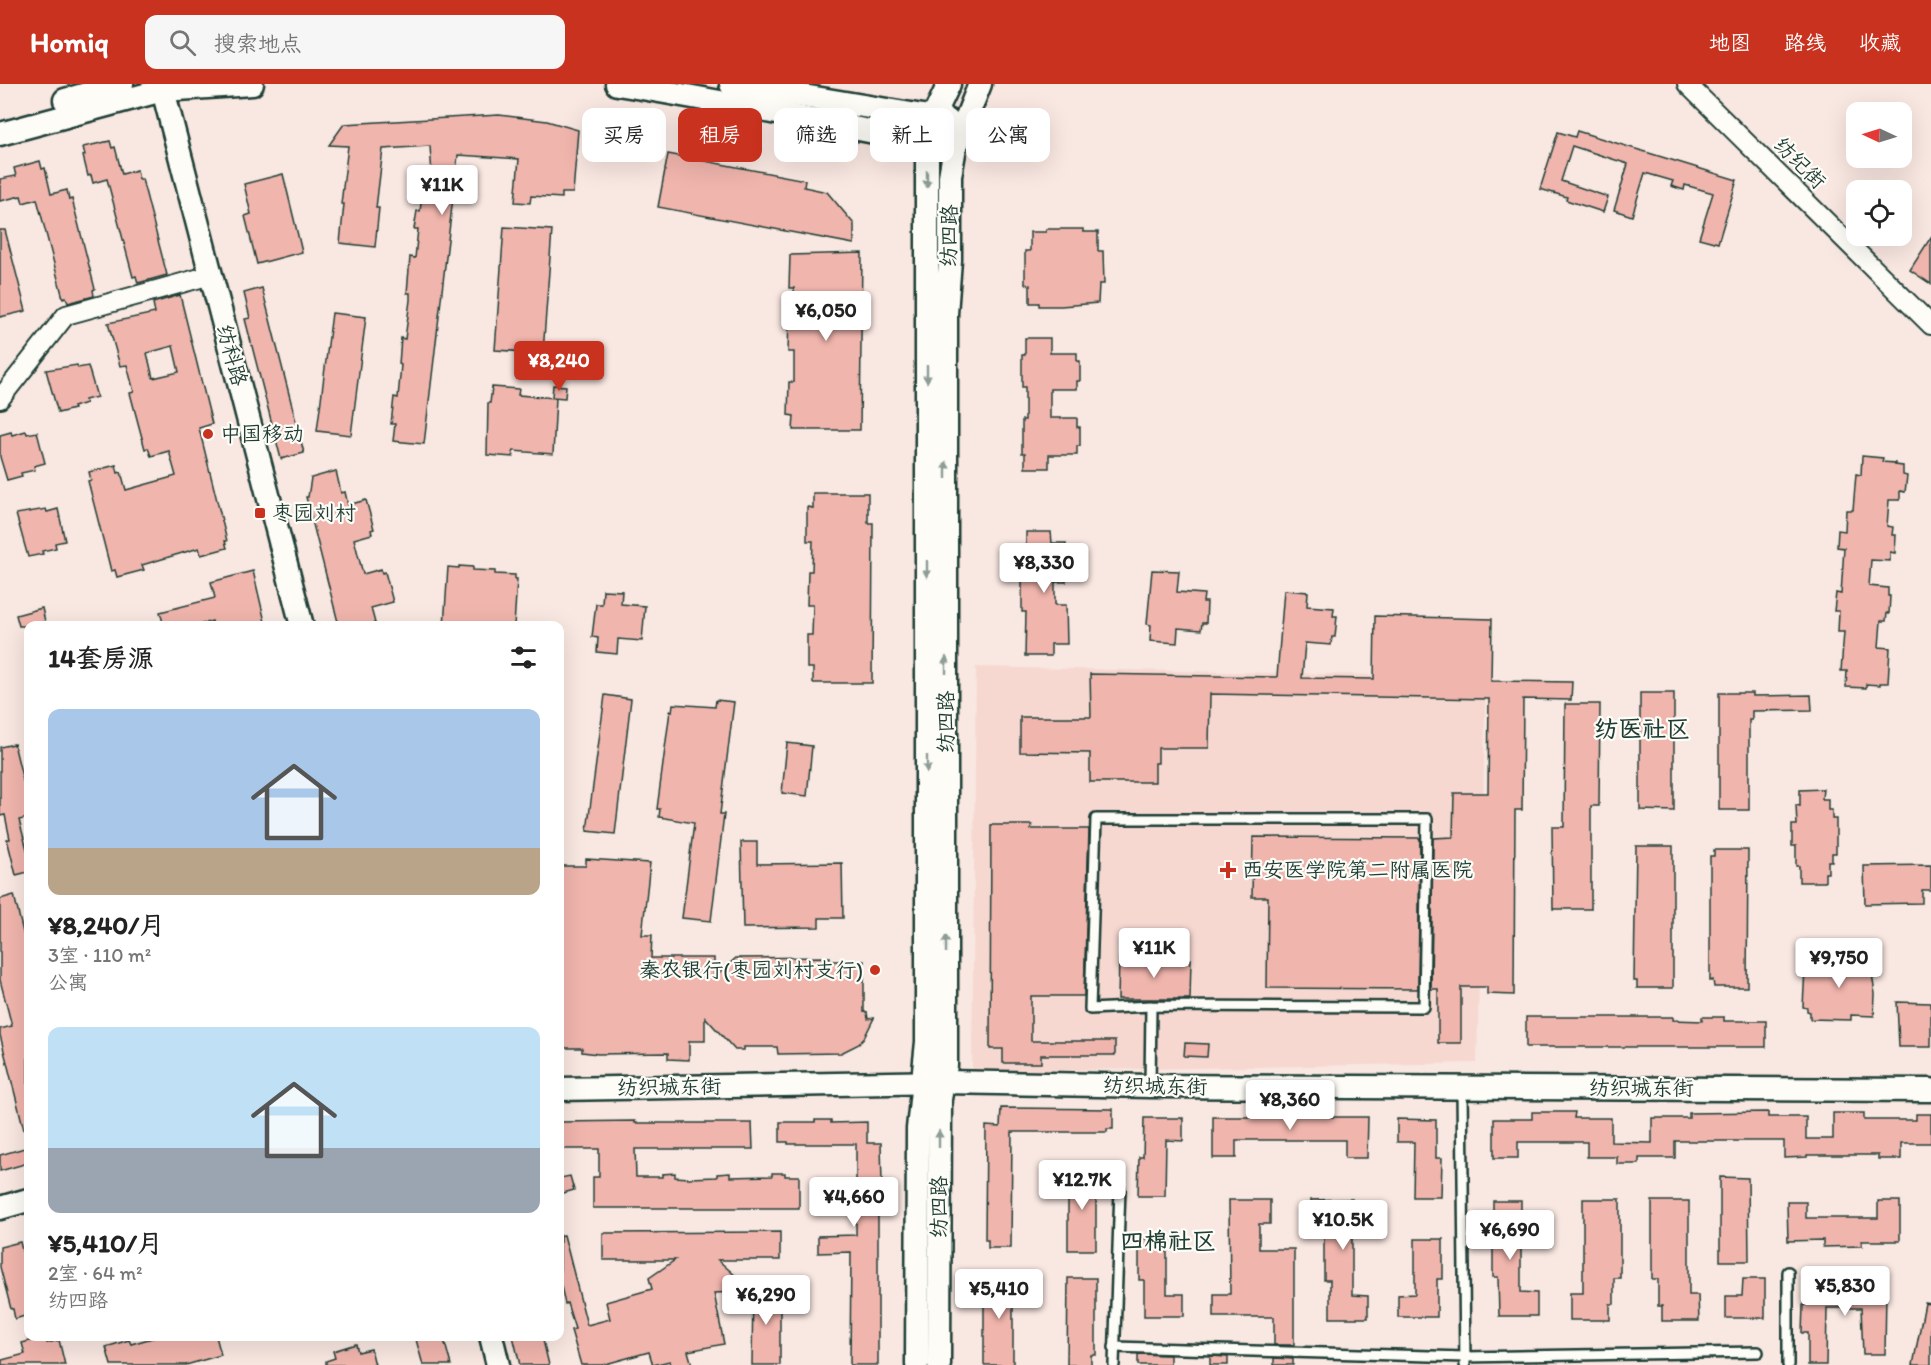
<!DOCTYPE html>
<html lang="zh">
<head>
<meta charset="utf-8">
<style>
	:root { --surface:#fff; --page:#f6f6f6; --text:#222; --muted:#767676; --accent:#c8321e }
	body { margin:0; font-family:Itim,"LXGW WenKai TC",sans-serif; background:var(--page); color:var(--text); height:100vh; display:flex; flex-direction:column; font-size:22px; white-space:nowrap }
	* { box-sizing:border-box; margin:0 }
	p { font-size:20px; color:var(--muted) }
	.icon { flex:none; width:33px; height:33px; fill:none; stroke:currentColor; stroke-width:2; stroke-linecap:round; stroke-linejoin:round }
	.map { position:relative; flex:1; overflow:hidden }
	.details { position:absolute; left:24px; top:537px; width:540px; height:720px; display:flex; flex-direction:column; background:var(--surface); border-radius:12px; box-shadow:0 6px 24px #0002 }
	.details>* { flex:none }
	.banner { position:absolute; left:582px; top:24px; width:570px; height:54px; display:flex; gap:12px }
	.needle { width:39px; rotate:274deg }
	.tools { position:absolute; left:1846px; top:18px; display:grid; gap:12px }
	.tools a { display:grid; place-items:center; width:66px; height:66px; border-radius:12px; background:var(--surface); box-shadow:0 6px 24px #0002; font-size:30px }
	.price { position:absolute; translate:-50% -51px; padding:0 14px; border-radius:6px; background:#fff; color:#222; font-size:20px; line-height:39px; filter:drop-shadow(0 2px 3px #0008) }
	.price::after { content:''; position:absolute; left:50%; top:36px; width:18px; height:14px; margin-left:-9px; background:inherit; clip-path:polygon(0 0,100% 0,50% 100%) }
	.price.active { background:var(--accent); color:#fff }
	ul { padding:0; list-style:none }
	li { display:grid; align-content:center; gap:12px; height:318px; padding:0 24px }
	li span { display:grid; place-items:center; height:186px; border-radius:12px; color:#555 }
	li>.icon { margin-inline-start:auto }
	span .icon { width:108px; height:108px; fill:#fffc; stroke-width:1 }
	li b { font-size:26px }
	h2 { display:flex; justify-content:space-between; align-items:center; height:72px; padding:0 24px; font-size:26px }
	.pill { padding:0 21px; border-radius:12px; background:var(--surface); box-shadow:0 6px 24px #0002; font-size:21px; line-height:54px }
	.pill.active { background:var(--accent); color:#fff }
	header { display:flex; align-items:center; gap:36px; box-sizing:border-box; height:84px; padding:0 30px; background:var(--accent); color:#fff }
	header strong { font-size:28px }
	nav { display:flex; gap:33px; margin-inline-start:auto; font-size:21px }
	.search { width:420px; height:54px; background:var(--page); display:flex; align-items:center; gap:15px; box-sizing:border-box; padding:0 21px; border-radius:12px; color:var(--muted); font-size:22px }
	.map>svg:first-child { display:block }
</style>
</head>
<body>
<header>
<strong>Homiq</strong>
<div class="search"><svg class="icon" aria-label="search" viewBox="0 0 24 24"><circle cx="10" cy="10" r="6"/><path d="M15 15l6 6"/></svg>搜索地点</div>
<nav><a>地图</a><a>路线</a><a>收藏</a></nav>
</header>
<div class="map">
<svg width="1931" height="1281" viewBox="0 0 1931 1281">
	<rect width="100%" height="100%" fill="#f9e7e1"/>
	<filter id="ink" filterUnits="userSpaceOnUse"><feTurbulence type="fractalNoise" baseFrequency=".0167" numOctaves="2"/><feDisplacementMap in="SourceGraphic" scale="12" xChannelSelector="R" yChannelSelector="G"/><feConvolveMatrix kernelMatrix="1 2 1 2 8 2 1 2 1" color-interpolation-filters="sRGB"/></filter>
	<g filter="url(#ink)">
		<path fill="#f6d8d1" d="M976,583L1486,593L1477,979L972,988Z"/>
		<g fill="#f0b5ad" stroke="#1f3d34" stroke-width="1.5" fill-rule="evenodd">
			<path d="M499,31L547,37L578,46L573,109H562V114L531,112L530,119L515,118L519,75L458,71L424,360L393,357L395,340H391L394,313L398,314L401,281L399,280L401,254L405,255L410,216V209H407L410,173L415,174L418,145H414L417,127H420L425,90L432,91L430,62L383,65L376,124H379L375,163L340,159L344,120H341L348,62L329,61L344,40Z"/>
			<path d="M1577,47L1737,96L1718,159L1699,154L1713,109L1685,101L1684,106L1671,102L1673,97L1645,89L1632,132L1614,126L1628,80L1572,62L1561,97L1608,113L1603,128L1566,116L1567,113L1540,105L1558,48L1575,53Z"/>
			<path d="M110,57L112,64L115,63L122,90L137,86L139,95H142L167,191L138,199L136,192L133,193L107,95L93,99L91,91L88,92L83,72L85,71L83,63Z"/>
			<path d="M668,70L805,96L804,103L827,108L854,140V160L658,123Z"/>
			<path d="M40,77L42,85L45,84L51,110L67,106L69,116L72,115L95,205L93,206L94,212L68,219L66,213L63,214L37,115L23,119L21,112L0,117V95L16,92L14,84Z"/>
			<path d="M283,90L302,168L257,180L245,132L251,130L244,100Z"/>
			<path d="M504,143L552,146L543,269L495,266Z"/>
			<path d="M1046,145H1083V148H1098V167H1103L1104,200H1099L1098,219L1061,222H1039V219H1030V201L1025,200V167H1030V148H1046Z"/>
			<path d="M0,146H5L26,227L0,233Z"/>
			<path d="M1931,153V200L1910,186Z"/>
			<path d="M862,169L860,346H793L794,332L788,331L789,298H794V268H788L789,234H794V204H789L790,171Z"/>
			<path d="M262,204L304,369L281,375L245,235L250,234L244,209Z"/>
			<path d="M180,211L212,340L199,344L227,457H225L227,464L201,471L199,464L142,481L144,486L117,493L115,486L111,487L108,475L88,397L91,396L89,388L116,381L118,389L121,388L126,406L176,392L169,367L151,372L148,364L145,365L130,309L134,308L127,281L120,282L108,239L155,229L153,219ZM173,262L179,288L153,294L147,269Z"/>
			<path d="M332,229L366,233L351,351L317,347Z"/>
			<path d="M1025,254H1050V269H1077V277H1080V297H1077V305H1050V334H1077V343H1080V362H1077V371H1049V384H1025V369H1022V336H1025V303H1022V271H1025Z"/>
			<path d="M77,281L78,284L88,282L97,313L85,316L86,319L73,323L74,325L58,329L46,286Z"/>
			<path d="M553,301L566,302L565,314L552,313Z"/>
			<path d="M492,303L519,305L518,311L556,314L553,370L513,367V373L487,371L488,319H490Z"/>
			<path d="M26,347L27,350L37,348L45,379L34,382L35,386L21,389L22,392L7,396L0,373V351L11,348L12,351Z"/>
			<path d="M1862,372L1883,374L1882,378L1895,379V381L1903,382V391L1907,392L1905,408L1900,407V416H1889L1887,442L1893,443L1892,451H1896L1895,469L1890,468V477L1871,476L1869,502L1888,504V512H1890L1889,530L1887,529L1886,537H1881L1879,563L1890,564L1888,599H1880V601L1866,600V604L1846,603L1847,587H1841L1844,548H1838L1839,527H1834L1836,509L1841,510L1844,464L1837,463L1838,446L1845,447L1846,426H1853L1856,390L1861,391Z"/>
			<path d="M336,387L341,409L345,408L348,421L366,416L374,445L371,446L372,450L354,455L363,490L381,485L382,489L385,488L393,518L371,524L375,539L367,542H339L306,413H308L311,394Z"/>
			<path d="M813,409H868V439H873L872,599H813V584H807V551H812L813,521H807L808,487H812L813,457H807V423L813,424Z"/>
			<path d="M46,425L47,428L58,425L65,457L55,459L56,464L42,467L43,470L28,473L16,430Z"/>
			<path d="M1026,448H1051L1052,459H1066V498H1055V521H1066L1067,560H1051V572H1025L1026,528H1022V491H1026Z"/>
			<path d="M459,482L473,483V486L495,487V490L515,491V495H517L514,542H444L448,483L459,484Z"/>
			<path d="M1152,486L1179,487L1177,508L1204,510L1203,518H1207L1206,539H1202L1201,546L1178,544L1177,559L1150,557L1151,541L1147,540Z"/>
			<path d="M253,487L266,542H213L212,537L195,542H164L160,528L215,514L211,498Z"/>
			<path d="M603,506L622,507L621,520L645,522L642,557L618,555L617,570L597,568L598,554L592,553L596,520H602Z"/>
			<path d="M1284,506L1308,508L1307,522L1334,524L1333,532H1337L1335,553H1332L1331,561L1305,559L1302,594L1374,595L1375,532L1492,535L1491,597L1572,598L1571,616L1523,615L1522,726H1515L1514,911L1487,910V903H1461V959H1438V905H1431L1433,754L1453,753L1454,709H1488L1489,615L1210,610L1209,664H1158V679H1155V698H1090V669L1020,668V633H1091L1090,590L1277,593Z"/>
			<path d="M42,524L46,542H19L16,531Z"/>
			<path d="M1640,609H1674V727L1640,726Z"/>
			<path d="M1719,609H1753V612L1811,611L1812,626L1752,627V636H1749V726H1719Z"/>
			<path d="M605,611L631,615L615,750L587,747Z"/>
			<path d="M716,616L734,618L720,730H724L711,837L682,834L694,739L659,733L660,725H657L670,627L672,628L673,620L715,623Z"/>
			<path d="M1565,620H1600L1599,722H1591V825H1553L1552,743H1564Z"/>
			<path d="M787,659L812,662L807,712L782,709Z"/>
			<path d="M14,660L28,717V734L19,736L28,769V788L16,791L7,755H10L5,731L0,732V663Z"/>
			<path d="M1823,705L1822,715H1828V726H1832V735H1836V769H1832V777H1828V789H1825V798H1799V782H1796V762H1792V741H1797L1796,721L1800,722V706Z"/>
			<path d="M991,741H1032L1031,745H1089L1084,912H1031V957H1115V971H1041V979H1003V965H990Z"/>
			<path d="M1253,753L1420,754L1418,905L1267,904L1268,813H1252Z"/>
			<path d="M741,758H757V780L842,779L843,834H819V843L743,844Z"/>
			<path d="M1636,762H1673V904H1637V897H1634Z"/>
			<path d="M1714,766H1748L1747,903H1714L1713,896L1710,897V772H1714Z"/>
			<path d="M586,775L650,779L642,851H652L651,874H714V893L736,874L830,873V877H864V928H867L868,935L874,934L864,954L859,960L841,969L778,970L777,963H744V966H735L705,933V957H689V976L668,975V969L598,970L582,968V964H560V782H586Z"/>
			<path d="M1931,781V806H1922V819L1865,820L1864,782Z"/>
			<path d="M14,811L28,869V1046H24L0,951V945L12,942L0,896V815Z"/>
			<path d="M1811,872H1826V875L1870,876L1875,910L1874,932L1851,931V936L1810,935V928L1807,927V924L1803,923L1805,884H1807V880H1811Z"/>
			<path d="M1119,874L1191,875L1190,915H1118Z"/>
			<path d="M1897,918L1931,919V963H1899Z"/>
			<path d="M1526,933H1673V936L1702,937V933H1724V937H1766V963H1526Z"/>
			<path d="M1185,959L1208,960L1207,973L1184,972Z"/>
			<path d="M1001,1024L1113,1025V1045H1107V1048H1012L1011,1164H988V1156H985L986,1042L1000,1043Z"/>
			<path d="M1251,1028H1329V1033H1368L1367,1074H1345V1056H1236V1074H1213V1033H1251Z"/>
			<path d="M1532,1028H1575L1574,1034H1611V1058L1652,1059V1034H1689V1029L1768,1028V1033H1806V1055H1833V1029H1864V1036H1916V1030H1931V1059H1901V1075H1878V1071H1807V1073L1784,1074V1057H1675V1074H1639V1080H1617V1073H1587V1058H1518V1074H1494V1035H1532Z"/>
			<path d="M1144,1034H1183V1057L1166,1056L1165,1112H1138L1139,1073H1143Z"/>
			<path d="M1397,1035L1436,1036V1074H1442L1441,1113H1413L1414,1058H1397Z"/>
			<path d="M815,1036H831V1039L867,1038V1059H881L882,1101H878V1281H850L851,1168L818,1169V1152L856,1151V1060H788V1058H780V1038H815Z"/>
			<path d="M635,1037V1039H752L753,1065H635L636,1093H662V1090L675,1089V1093L689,1094L717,1093V1090L730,1089V1093L772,1092V1089H785V1092H799V1124H593V1093H599V1065H560V1038Z"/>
			<path d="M28,1063V1079L0,1087V1071Z"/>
			<rect x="1068" y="1088" width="28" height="78"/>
			<path d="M570,1092L574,1106L560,1110V1094Z"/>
			<path d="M1720,1093L1748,1094L1749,1177H1720Z"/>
			<path d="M1352,1115V1119H1383V1137H1352V1211L1368,1212V1234H1330V1196H1324V1141H1311V1116Z"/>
			<path d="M1583,1115H1620V1194H1614V1220H1610V1236H1570V1209H1583Z"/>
			<path d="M1229,1116H1270V1140H1259V1165H1294V1261H1274V1233H1214V1210H1230Z"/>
			<path d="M1493,1117H1521V1208L1537,1209V1232H1499L1498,1193H1493Z"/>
			<path d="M1652,1117H1689V1211H1698L1699,1237H1662V1222H1658V1195H1652Z"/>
			<path d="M1878,1117H1900V1157H1862V1162L1823,1163V1156L1788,1157L1787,1118H1806V1134H1878Z"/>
			<path d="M780,1148V1176H718L738,1194L737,1208L714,1209L724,1260L688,1267L692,1281H671L670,1277L653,1281L649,1268L602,1281H581L571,1246L575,1245L567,1219L565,1220L560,1198V1152L564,1151L587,1241L610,1235L606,1218L652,1205L649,1194L675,1176H603V1149Z"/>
			<path d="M1139,1155H1167V1210H1184V1232H1144V1196H1139Z"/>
			<path d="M1415,1155H1443V1195H1437V1233H1398V1211L1415,1210Z"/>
			<path d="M20,1158L28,1190V1231L15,1235L13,1225H11L0,1183V1163Z"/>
			<rect x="984" y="1192" width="29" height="89"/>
			<path d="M1068,1194H1096V1271H1091V1281H1067Z"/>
			<path d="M1743,1195H1765V1234H1726V1212H1742Z"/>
			<path d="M1824,1200H1876V1206H1886L1885,1270H1863L1861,1224H1827L1826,1281H1808V1249H1802L1803,1221H1806V1208H1824Z"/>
			<path d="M780,1202V1281H752L753,1203Z"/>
			<path d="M1925,1219L1931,1220V1281H1913Z"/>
			<path d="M159,1252H216L221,1271L186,1281H111L106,1263L129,1256L131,1260Z"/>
			<path d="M415,1252H443L451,1281H423Z"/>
			<path d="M513,1252H542L549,1281H520Z"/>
			<path d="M45,1253L47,1259L59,1256L65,1281H2V1276L25,1270L22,1259Z"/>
			<path d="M356,1260L358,1268L371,1265L375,1281H326V1277L335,1274L333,1267Z"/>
			<path d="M1138,1270L1170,1271V1281H1138Z"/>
			<path d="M1210,1272L1228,1273V1281H1210Z"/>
			<path d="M1274,1274L1293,1275V1281H1274Z"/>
		</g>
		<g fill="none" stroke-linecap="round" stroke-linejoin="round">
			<g stroke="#1f3d34" stroke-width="14">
				<g id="service">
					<path d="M1150,1002L1151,922L1424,923L1427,735H1096L1090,925L1151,922"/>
					<path d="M1462,1004L1465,1281"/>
					<path d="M1788,1188V1281"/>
					<path d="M1114,1263L1465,1273L1758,1268"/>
					<path d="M1114,1281L1120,1105"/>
				</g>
			</g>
			<g stroke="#1f3d34" stroke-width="22">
				<g id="minor">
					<path d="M1687,0L1931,241"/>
					<path d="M0,315L66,231L211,191"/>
				</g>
			</g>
			<g stroke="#1f3d34" stroke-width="27">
				<g id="tertiary">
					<path d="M165,0L163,6L302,542"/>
					<path d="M617,0C725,17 832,41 939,60"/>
					<path d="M731,0L947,36"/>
					<path d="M65,16L122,0"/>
					<path d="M0,50L163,6L252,0"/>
					<path d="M560,1005L944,998L1150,1002L1931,1006"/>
					<path d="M0,1124L28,1116"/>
					<path d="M491,1252L498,1281"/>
					<path d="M917,1281L918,1045L927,958V58L928,44L949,0"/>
					<path d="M939,1281L940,1015L946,981V230L950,176V92L955,63L980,0"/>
				</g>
			</g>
			<use href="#service" stroke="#fdfcf7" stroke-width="9"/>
			<use href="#minor" stroke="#fdfcf7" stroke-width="18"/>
			<use href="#tertiary" stroke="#fdfcf7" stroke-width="22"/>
		</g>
		<defs><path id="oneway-solid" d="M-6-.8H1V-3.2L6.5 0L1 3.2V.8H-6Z" transform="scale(1.5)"/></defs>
		<g fill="#8e9c96">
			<use href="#oneway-solid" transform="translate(927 95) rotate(90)"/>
			<use href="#oneway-solid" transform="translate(927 290) rotate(90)"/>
			<use href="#oneway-solid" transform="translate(946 386) rotate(-90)"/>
			<use href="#oneway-solid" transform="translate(927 485) rotate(90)"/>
			<use href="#oneway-solid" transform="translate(946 581) rotate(-90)"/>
			<use href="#oneway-solid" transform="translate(927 680) rotate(90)"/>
			<use href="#oneway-solid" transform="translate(946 860) rotate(-90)"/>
			<use href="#oneway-solid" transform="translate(939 1055) rotate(-90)"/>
		</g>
	</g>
	<g fill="#c8321e" stroke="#fdfcf7" stroke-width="2">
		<circle cx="208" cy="350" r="6"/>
		<rect x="254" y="423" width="12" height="12" rx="3"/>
		<path d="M1225 777h6v6h6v6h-6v6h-6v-6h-6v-6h6z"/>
		<circle cx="875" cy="886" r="6"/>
	</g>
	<g text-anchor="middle" stroke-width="4.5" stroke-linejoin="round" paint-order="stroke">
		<g font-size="21" fill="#1f3d34" stroke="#fdfcf7">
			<text transform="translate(1800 79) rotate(45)" y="7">纺纪街</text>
			<text transform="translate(949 152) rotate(-89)" y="7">纺四路</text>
			<text transform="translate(232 271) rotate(75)" y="7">纺科路</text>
			<text transform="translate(946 638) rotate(-90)" y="7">纺四路</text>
			<text transform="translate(1155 1002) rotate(1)" y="7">纺织城东街</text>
			<text transform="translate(669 1003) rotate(-1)" y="7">纺织城东街</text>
			<text x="1641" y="1011">纺织城东街</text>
			<text transform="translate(939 1123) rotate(-90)" y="7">纺四路</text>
		</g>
		<g font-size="21" fill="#1f3d34" stroke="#fdfcf7" text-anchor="start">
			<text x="220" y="357">中国移动</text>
			<text x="272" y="436">枣园刘村</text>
			<text x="1242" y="793">西安医学院第二附属医院</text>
			<text x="863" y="893" text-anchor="end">秦农银行(枣园刘村支行)</text>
		</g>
		<g font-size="24" font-weight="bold" fill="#1f3d34" stroke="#fdfcf7">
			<text x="1642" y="653">纺医社区</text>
			<text x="1168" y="1165">四棉社区</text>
		</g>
	</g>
</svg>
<div class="tools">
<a><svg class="needle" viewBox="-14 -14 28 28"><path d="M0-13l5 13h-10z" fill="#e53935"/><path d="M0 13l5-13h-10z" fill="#767676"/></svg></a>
<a><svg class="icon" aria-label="locate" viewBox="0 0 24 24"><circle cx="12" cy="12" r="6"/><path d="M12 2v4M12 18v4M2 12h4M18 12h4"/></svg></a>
</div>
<b class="price" style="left:442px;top:132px">¥11K</b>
<b class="price" style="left:826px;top:258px">¥6,050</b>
<b class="price active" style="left:559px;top:308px">¥8,240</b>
<b class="price" style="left:1044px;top:510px">¥8,330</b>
<b class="price" style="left:1154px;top:895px">¥11K</b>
<b class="price" style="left:1839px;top:905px">¥9,750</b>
<b class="price" style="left:1290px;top:1047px">¥8,360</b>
<b class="price" style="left:1082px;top:1127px">¥12.7K</b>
<b class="price" style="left:854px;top:1144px">¥4,660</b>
<b class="price" style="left:1343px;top:1167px">¥10.5K</b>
<b class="price" style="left:1510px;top:1177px">¥6,690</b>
<b class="price" style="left:1845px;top:1233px">¥5,830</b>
<b class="price" style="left:999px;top:1236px">¥5,410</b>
<b class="price" style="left:766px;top:1242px">¥6,290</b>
<div class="banner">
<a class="pill">买房</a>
<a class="pill active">租房</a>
<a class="pill">筛选</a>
<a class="pill">新上</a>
<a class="pill">公寓</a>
</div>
<section class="details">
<h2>14套房源<svg class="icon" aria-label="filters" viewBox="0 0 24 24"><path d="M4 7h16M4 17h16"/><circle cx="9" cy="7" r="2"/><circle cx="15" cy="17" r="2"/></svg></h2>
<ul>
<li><span style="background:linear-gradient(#a9c7e8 75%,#b9a48a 0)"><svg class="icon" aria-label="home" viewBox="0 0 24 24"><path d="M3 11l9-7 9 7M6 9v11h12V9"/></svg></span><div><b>¥8,240/月</b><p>3室 · 110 m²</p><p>公寓</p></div></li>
<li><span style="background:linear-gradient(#bfe0f5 65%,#9aa5b1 0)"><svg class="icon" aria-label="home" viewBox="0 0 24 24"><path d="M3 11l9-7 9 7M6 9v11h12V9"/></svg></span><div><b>¥5,410/月</b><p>2室 · 64 m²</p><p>纺四路</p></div></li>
</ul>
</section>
</div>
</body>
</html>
